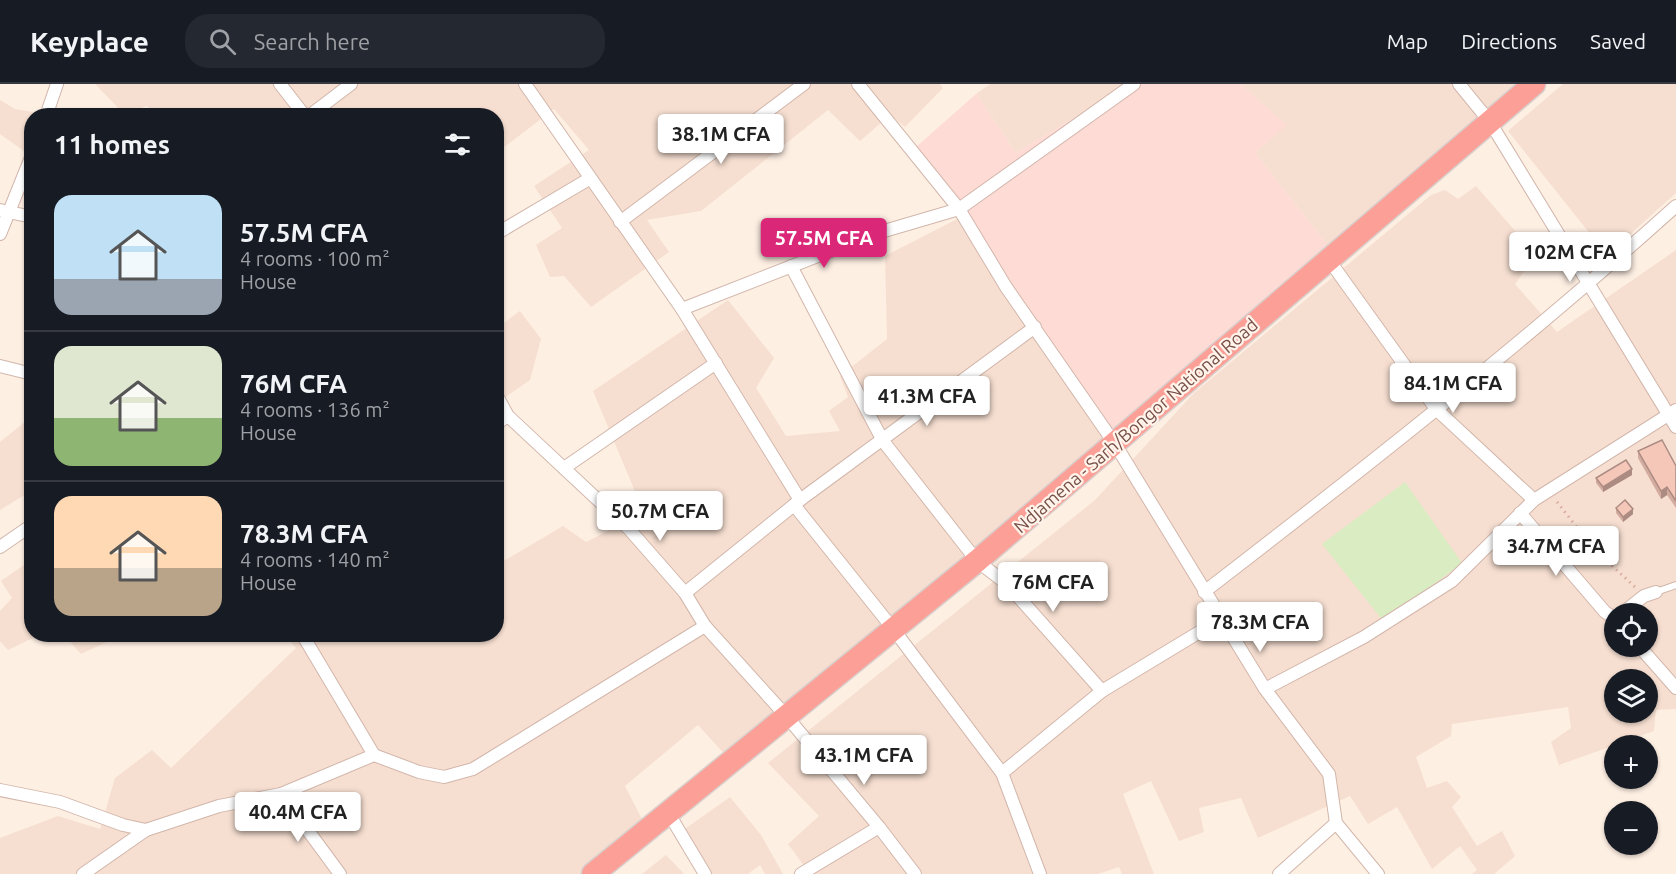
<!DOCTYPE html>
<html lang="en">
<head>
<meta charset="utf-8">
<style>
	:root { --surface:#171b24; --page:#242831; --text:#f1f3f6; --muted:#9ea1a6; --line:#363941; --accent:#db2777 }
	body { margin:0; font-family:Ubuntu,sans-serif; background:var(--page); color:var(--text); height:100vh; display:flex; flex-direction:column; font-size:22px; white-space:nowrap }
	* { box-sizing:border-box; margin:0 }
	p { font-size:20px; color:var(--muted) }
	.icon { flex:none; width:33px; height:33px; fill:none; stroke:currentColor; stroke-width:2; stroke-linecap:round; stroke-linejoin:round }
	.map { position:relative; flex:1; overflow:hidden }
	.drawer { position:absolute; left:24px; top:24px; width:480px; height:534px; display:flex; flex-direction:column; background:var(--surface); border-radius:24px; box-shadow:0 2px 4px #0004 }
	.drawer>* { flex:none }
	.fabs { position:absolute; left:1604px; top:519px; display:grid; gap:12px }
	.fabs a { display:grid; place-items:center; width:54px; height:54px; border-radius:50%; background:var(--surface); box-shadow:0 2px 4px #0004; font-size:30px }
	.price { position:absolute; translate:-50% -51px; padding:0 14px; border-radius:6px; background:#fff; color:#222; font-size:20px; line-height:39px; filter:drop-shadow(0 2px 3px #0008) }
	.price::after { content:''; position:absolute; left:50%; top:36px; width:18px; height:14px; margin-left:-9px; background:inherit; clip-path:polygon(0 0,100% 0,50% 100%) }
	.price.selected { background:var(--accent); color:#fff }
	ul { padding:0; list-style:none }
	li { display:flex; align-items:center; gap:18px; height:150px; padding:0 30px }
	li+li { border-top:2px solid var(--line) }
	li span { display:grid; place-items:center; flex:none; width:168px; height:120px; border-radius:18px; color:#555 }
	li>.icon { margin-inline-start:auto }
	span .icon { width:72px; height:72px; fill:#fffc; stroke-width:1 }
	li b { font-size:26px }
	h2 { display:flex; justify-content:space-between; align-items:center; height:72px; padding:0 30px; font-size:26px }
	header { display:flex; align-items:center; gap:36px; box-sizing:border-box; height:84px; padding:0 30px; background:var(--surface); border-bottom:2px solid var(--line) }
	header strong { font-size:28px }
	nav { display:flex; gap:33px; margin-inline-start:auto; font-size:21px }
	.search { width:420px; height:54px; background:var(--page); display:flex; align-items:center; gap:15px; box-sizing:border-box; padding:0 21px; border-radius:24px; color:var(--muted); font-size:22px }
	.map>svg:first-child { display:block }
</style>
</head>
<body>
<header>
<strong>Keyplace</strong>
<div class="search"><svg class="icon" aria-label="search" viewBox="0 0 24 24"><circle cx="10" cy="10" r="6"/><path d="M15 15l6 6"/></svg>Search here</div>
<nav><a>Map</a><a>Directions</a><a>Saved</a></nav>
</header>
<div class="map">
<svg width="1676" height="790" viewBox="0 0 1676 790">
	<rect width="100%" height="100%" fill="#feefe3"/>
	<g fill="#f6dfd1" fill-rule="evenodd">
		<path d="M95,0H940L943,4L905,43L890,31L860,57L828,26L701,127L647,136L669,168L591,223L564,192L550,193L536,161L562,144L534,102L589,66L554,25L499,67L497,74L496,32H158L147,22L124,30Z"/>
		<path d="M990,0H1130L1016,69L976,10Z"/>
		<path d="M1240,0H1521L1329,163L1255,69L1286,41Z"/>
		<path d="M1563,0H1676V109L1607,171L1508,47Z"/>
		<path d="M0,16L15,25L50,31L32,32L31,72L0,50Z"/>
		<path d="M1476,102L1536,171L1515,200L1557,248L1676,166V625L1656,626L1654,647L1559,681L1551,658L1571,644L1568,623L1452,640L1451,652L1416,673L1427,704L1447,697L1461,713L1452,723L1477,762L1502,747L1515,772L1494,790H1472L1477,786L1460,762L1432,785L1397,723L1368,740L1350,712L1258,754L1241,714L1199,724L1204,748L1179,757L1151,697L1123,710L1154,790H1122L1119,783L1098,790H810L788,760L819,732L768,679L1095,416L1194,309L1431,111L1445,106L1458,115ZM1614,530H1647V562H1614ZM1614,596H1647V628H1614Z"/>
		<path d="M959,134L1108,356L729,675L698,641L625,702L647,745L586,790H0V754L58,732L100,745L115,694L152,666L171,684L296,564L285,551L496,550L497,481L563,442L586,458L644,429L593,307L728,216L774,274L756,304L786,352L840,347L829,327L848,313L840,292L887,255L885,172Z"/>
		<path d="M520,227L541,255L530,296L497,319V244Z"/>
		<path d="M31,333V407L0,426V358Z"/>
		<path d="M31,476L32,550L39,551L8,566L0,557V527L12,514L1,497Z"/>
		<path d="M64,551H122L81,570Z"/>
		<path d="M730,713L761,751L783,790H765L760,781L748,790H711L682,747Z"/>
		<path d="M666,771L684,790H642Z"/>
	</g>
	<path fill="#ffdbd6" d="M1130,0H1240L1287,41L1255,69L1329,163L1116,352L916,63L976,10L1016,69Z"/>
	<path fill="#daecc1" d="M1405,398L1462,479L1384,538L1322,460Z"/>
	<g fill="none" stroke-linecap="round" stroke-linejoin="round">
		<g stroke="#d2b6ab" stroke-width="8">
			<path id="lane" d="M1656,508L1676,501"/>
		</g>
		<g stroke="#d2b6ab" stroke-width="14">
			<g id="street">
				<path d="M280,0L305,32"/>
				<path d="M525,0L682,225L800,416L794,421L894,546L1002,689L1040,790"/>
				<path d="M858,0L959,125L1006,203L1115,360L1265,605L1329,690L1336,739L1378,790"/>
				<path d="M1459,0L1490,38L1676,343"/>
				<path d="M46,32L57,0"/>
				<path d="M309,32L351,0"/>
				<path d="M0,126L32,133"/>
				<path d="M620,138L804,0"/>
				<path d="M0,150L32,71"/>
				<path d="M496,150L589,95"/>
				<path d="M1329,176L1436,325L1534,416"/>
				<path d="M791,182L883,357L977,477L1007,500L1102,607"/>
				<path d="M682,225L874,150L959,125L1134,0"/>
				<path d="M0,282L32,290"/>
				<path d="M496,310L508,332L629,445L685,509L705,542L788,634L879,743L915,790"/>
				<path d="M496,340L508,332"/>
				<path d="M564,384L716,279"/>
				<path d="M800,416L1035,243"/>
				<path d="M1520,429L1605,528L1614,534"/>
				<path d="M0,463L32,441"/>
				<path d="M1204,508C1365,384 1525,258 1676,122"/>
				<path d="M685,509L794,421"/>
				<path d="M1621,530L1644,512L1656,508"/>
				<path d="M302,550L374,671"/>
				<path d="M1639,562L1676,604"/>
				<path d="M1265,605L1364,553L1452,497L1534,416L1676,326"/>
				<path d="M1002,689L1102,607L1221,535"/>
				<path d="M0,706L60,718L123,741L146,746L219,722L281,710L374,671L419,688L444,693L473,685L705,542"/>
				<path d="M281,710L340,790"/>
				<path d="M669,730L705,790"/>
				<path d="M83,790L146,746"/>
				<path d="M801,790L879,743"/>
				<path d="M1279,790L1336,739"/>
			</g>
		</g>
		<g stroke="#d9cecb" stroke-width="25">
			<path id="highway" d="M593,790L977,477L1534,0"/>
		</g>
		<path stroke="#daaa9c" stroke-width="3" stroke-dasharray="1.5 4.5" stroke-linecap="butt" d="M1557,418L1593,464L1635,503"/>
		<use href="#lane" stroke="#fff" stroke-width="6"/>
		<use href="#street" stroke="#fff" stroke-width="12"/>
		<use href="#highway" stroke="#fc9f96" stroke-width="22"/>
	</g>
	<g fill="#d3ab9f">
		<path d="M1638,367L1676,382V424L1667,411L1661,415L1638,374Z"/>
		<path d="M1632,391L1603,408L1596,399V394Z"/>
		<path d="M1616,424L1633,430L1623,438L1616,429Z"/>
	</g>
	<g fill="#ac8b82">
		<path d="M1632,385V391L1603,408V403Z"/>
		<path d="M1667,403V411L1661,415V407Z"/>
		<path d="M1633,425V430L1623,438V433Z"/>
	</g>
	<g fill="#f5c7b9" stroke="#ac8b82" stroke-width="1.5">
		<path d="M1662,356L1676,382V417L1667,403L1661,407L1638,367Z"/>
		<path d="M1626,376L1632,385L1603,403L1596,394Z"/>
		<path d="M1625,416L1633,425L1623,433L1616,424Z"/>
	</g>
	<g text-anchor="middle" stroke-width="4.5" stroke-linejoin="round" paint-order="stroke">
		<g font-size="18" fill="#775047" stroke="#fff4eb">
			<text transform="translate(1136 342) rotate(-41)" y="6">Ndjamena - Sarh/Bongor National Road</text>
		</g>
	</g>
</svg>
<div class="fabs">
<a><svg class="icon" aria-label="locate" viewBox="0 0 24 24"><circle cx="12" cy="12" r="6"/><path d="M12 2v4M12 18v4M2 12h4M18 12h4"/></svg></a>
<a><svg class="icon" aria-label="layers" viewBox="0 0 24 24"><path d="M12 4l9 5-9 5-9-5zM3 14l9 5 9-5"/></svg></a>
<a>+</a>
<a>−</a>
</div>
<b class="price" style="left:721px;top:81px">38.1M CFA</b>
<b class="price selected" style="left:824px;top:185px">57.5M CFA</b>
<b class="price" style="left:1570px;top:199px">102M CFA</b>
<b class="price" style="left:1453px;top:330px">84.1M CFA</b>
<b class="price" style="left:927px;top:343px">41.3M CFA</b>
<b class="price" style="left:660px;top:458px">50.7M CFA</b>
<b class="price" style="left:1556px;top:493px">34.7M CFA</b>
<b class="price" style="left:1053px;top:529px">76M CFA</b>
<b class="price" style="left:1260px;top:569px">78.3M CFA</b>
<b class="price" style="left:864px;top:702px">43.1M CFA</b>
<b class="price" style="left:298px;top:759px">40.4M CFA</b>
<section class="drawer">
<h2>11 homes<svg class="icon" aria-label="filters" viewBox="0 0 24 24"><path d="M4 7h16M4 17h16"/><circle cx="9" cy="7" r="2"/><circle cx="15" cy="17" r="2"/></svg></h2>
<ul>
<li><span style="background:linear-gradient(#bfe0f5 70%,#9aa5b1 0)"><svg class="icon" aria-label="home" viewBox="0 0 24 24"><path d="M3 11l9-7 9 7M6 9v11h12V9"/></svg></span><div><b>57.5M CFA</b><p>4 rooms · 100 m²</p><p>House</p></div></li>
<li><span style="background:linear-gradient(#dfe7d0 60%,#8fb573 0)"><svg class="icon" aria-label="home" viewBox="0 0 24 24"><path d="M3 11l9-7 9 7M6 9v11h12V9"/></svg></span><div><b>76M CFA</b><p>4 rooms · 136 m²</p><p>House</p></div></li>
<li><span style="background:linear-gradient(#ffd9b3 60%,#b9a48a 0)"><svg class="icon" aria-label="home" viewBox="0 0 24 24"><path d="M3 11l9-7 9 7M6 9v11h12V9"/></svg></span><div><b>78.3M CFA</b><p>4 rooms · 140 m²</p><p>House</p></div></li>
</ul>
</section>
</div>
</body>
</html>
